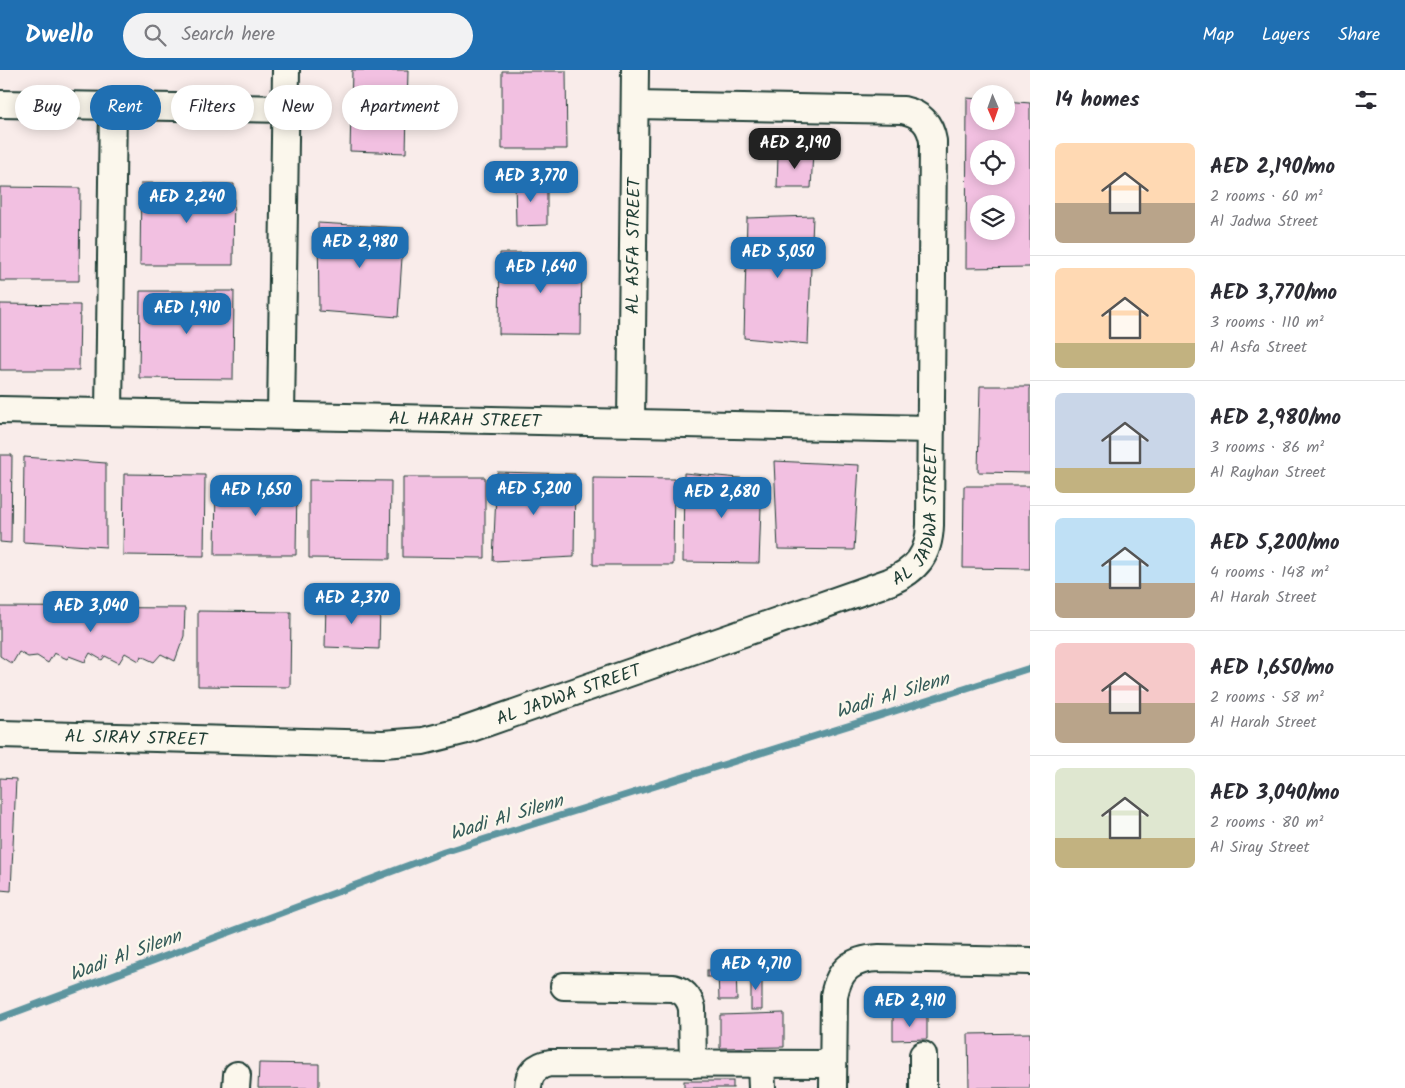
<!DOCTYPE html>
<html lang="en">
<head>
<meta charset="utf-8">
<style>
	:root { --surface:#fff; --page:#f2f2f3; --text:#2b2b33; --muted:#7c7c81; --line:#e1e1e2; --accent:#1f6fb2 }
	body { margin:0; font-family:Kalam,sans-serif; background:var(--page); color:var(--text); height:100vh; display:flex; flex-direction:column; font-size:19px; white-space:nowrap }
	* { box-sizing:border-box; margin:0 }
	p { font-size:16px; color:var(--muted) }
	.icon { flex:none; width:28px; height:28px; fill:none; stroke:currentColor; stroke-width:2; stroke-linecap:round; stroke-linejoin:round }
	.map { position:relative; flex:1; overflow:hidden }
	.sheet { display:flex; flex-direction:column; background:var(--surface); width:375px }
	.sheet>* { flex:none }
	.banner { position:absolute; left:15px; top:15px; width:475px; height:45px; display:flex; gap:10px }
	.needle { width:32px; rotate:178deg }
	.fabs { position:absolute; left:970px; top:15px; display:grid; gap:10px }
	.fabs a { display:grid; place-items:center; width:45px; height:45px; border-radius:50%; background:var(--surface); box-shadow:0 2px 12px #0003; font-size:25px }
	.price { position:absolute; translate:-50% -42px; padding:0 11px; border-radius:10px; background:var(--accent); color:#fff; font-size:16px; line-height:32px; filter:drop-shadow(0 1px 2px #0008) }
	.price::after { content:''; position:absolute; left:50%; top:30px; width:15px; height:11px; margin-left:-8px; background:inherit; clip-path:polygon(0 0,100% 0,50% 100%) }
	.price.current { background:#222; color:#fff }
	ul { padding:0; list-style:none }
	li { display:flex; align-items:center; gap:15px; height:125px; padding:0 25px }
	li+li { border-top:1px solid var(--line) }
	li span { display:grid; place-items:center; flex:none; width:140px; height:100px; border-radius:8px; color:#555 }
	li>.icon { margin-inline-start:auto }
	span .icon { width:60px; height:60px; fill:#fffc; stroke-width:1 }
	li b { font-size:21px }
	h2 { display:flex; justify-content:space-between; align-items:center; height:60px; padding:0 25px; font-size:21px }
	.tag { padding:0 18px; border-radius:22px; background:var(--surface); box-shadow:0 2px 12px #0003; font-size:18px; line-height:45px }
	.tag.current { background:var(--accent); color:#fff }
	header { display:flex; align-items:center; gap:30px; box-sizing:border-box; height:70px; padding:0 25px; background:var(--accent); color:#fff }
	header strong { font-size:24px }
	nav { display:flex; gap:28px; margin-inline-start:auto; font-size:18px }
	.search { width:350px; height:45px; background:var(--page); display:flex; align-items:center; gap:12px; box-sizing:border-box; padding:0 18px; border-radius:28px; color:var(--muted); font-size:19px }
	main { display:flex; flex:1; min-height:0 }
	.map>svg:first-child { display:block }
</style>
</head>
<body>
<header>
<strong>Dwello</strong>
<div class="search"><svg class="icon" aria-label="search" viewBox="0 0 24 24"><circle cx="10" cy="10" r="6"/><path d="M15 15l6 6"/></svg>Search here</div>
<nav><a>Map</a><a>Layers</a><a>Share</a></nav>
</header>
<main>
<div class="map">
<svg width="1030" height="1018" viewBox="0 0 1030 1018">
	<rect width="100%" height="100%" fill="#f9ecea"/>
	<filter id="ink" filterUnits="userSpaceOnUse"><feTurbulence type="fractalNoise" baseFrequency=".02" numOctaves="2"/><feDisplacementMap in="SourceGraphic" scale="10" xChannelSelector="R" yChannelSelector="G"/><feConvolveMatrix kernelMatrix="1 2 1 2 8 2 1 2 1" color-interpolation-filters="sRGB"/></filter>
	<g filter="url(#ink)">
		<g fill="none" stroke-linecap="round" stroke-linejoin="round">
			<path stroke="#5d959f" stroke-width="7" d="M0,948L444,782L873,648L1030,598"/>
		</g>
		<g fill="#f2c0e1" stroke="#1f3d34" fill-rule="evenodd">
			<path d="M352,0H408L406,83L350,81Z"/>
			<path d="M502,1H566L567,79H502Z"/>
			<path d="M967,28L979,29V51H1006V31L1030,33V197L966,198ZM979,79H1006V106H979ZM979,134H1006V161H979Z"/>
			<path d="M813,82L811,118H777L778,84Z"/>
			<path d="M515,111H547V155L516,156Z"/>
			<path d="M141,113L234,114L233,195H140Z"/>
			<path d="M0,117L80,118L79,211H0Z"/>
			<path d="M813,146L808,274L744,268L747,148Z"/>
			<path d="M318,153L404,158L398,247L319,241Z"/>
			<path d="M500,183H582L581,265L499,264Z"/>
			<path d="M140,221H234L233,309L139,308Z"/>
			<path d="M0,234L80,235L79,300H0Z"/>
			<path d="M980,316H1030V403L978,402Z"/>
			<path d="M0,385H12L11,473L0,472Z"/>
			<path d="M24,387L106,393V477L23,472Z"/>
			<path d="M774,391L859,395L854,480L778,479Z"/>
			<path d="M497,402L575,404L574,487L493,491Z"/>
			<path d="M684,403L762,410L759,493L683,492Z"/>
			<path d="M124,404L205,405L204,486L123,485Z"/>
			<path d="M403,407H485V488L403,487Z"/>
			<path d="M216,408L297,409L296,485H215Z"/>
			<path d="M593,408L674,409L673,495H593Z"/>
			<path d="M309,410L391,411L390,489L309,488Z"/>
			<path d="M964,416H1030V499L963,498Z"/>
			<path d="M326,531L380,535L379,579L325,577Z"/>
			<path d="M0,537L185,538L184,566L175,591L161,584L154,592L141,586L139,591L125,583L119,593L105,586L102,590L90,583L85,592L69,586L67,589L54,583L48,593L37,586L28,587L19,582L12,594L0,586Z"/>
			<path d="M198,541L291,542L290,617L198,616Z"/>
			<path d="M0,708L16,709L11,821L0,820Z"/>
			<path d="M736,899L737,930H719L718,900Z"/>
			<rect x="707" y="900" width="11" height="7"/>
			<rect x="751" y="902" width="11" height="38"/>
			<path d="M784,943V977L720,978V945Z"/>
			<path d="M893,946H927V969L893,970Z"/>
			<path d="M1030,963V1018H969L968,964Z"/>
			<path d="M259,993L319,994V1018H258Z"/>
			<rect x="684" y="1011" width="49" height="7"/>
		</g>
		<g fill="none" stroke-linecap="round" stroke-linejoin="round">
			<g stroke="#1f3d34" stroke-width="30">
				<g id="minor">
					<path d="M0,34L286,39"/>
					<path id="s1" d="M0,340L931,359"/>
					<path d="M109,342L113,36"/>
					<path d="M281,345L286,0"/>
					<path id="s2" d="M631,352L635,0"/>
					<path id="s3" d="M0,664L383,674L423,671L463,661L889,512C917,500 929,485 930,455L933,71C930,53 921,44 903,40L635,35"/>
					<path d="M564,916L673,918C684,921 689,927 692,938L693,994"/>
					<path d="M761,994L762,1018"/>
					<path d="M236,1018L237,1005"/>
					<path d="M528,1018C528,1003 537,995 550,993L833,994"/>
					<path d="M833,1018L834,926C839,899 852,889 879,888L1030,891"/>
					<path d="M923,1018V985"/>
				</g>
			</g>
			<use href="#minor" stroke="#fbf7ec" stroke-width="26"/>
		</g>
	</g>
	<g text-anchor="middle" stroke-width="4.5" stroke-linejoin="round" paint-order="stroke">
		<g font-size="18" fill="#1f3d34" stroke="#fbf7ec">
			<text dy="6" stroke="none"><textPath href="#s2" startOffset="176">AL ASFA STREET</textPath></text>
			<text dy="6" stroke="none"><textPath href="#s1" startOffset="465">AL HARAH STREET</textPath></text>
			<text dy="6" stroke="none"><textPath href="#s3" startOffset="996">AL JADWA STREET</textPath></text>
			<text dy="6" stroke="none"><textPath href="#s3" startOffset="576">AL JADWA STREET</textPath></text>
			<text dy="6" stroke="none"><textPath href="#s3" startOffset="136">AL SIRAY STREET</textPath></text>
		</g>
		<g font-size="19" font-style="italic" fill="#345a58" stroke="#fbf7ec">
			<text transform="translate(892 624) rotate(-17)" y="7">Wadi Al Silenn</text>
			<text transform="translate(506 746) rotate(-17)" y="7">Wadi Al Silenn</text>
			<text transform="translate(125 884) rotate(-20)" y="7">Wadi Al Silenn</text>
		</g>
	</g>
</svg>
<div class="fabs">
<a><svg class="needle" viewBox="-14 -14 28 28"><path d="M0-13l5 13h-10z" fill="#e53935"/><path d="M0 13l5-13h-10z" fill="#7c7c81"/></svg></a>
<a><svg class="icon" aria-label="locate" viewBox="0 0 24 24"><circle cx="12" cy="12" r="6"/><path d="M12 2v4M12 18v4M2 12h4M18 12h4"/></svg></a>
<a><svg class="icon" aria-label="layers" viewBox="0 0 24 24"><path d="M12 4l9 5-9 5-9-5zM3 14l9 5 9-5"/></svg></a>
</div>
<b class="price current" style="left:795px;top:100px">AED 2,190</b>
<b class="price" style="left:531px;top:133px">AED 3,770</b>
<b class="price" style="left:187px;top:154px">AED 2,240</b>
<b class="price" style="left:360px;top:199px">AED 2,980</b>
<b class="price" style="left:778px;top:209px">AED 5,050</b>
<b class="price" style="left:541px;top:224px">AED 1,640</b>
<b class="price" style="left:187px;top:265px">AED 1,910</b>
<b class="price" style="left:534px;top:446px">AED 5,200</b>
<b class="price" style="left:256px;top:447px">AED 1,650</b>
<b class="price" style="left:722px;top:449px">AED 2,680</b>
<b class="price" style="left:352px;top:555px">AED 2,370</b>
<b class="price" style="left:91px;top:563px">AED 3,040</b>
<b class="price" style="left:756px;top:921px">AED 4,710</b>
<b class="price" style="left:910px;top:958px">AED 2,910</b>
<div class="banner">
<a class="tag">Buy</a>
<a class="tag current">Rent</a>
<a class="tag">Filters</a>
<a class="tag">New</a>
<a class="tag">Apartment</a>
</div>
</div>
<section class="sheet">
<h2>14 homes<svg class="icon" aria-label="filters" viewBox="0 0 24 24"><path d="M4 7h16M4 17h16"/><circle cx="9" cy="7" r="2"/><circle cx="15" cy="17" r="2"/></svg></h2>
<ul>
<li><span style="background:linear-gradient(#ffd9b3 60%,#b9a48a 0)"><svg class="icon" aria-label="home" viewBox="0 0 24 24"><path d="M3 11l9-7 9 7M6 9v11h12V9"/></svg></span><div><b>AED 2,190/mo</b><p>2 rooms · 60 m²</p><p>Al Jadwa Street</p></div></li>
<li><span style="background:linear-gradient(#ffd9b3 75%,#c2b280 0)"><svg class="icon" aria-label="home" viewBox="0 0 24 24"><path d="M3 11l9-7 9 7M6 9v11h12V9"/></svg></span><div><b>AED 3,770/mo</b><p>3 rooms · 110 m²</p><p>Al Asfa Street</p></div></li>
<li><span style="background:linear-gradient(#c9d6e8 75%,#c2b280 0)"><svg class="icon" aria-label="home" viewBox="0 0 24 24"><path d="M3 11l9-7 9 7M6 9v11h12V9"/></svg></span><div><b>AED 2,980/mo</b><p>3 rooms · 86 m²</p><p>Al Rayhan Street</p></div></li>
<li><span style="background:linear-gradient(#bfe0f5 65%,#b9a48a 0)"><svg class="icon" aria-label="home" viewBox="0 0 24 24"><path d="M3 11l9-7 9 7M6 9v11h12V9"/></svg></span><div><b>AED 5,200/mo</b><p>4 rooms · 148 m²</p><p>Al Harah Street</p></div></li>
<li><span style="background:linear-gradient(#f6c9c9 60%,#b9a48a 0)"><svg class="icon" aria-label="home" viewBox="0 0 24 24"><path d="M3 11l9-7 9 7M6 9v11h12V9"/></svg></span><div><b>AED 1,650/mo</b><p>2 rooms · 58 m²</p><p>Al Harah Street</p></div></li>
<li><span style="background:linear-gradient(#dfe7d0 70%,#c2b280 0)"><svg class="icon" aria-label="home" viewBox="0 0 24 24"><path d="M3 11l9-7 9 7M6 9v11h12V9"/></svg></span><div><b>AED 3,040/mo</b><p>2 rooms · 80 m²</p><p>Al Siray Street</p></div></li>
</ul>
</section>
</main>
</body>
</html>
